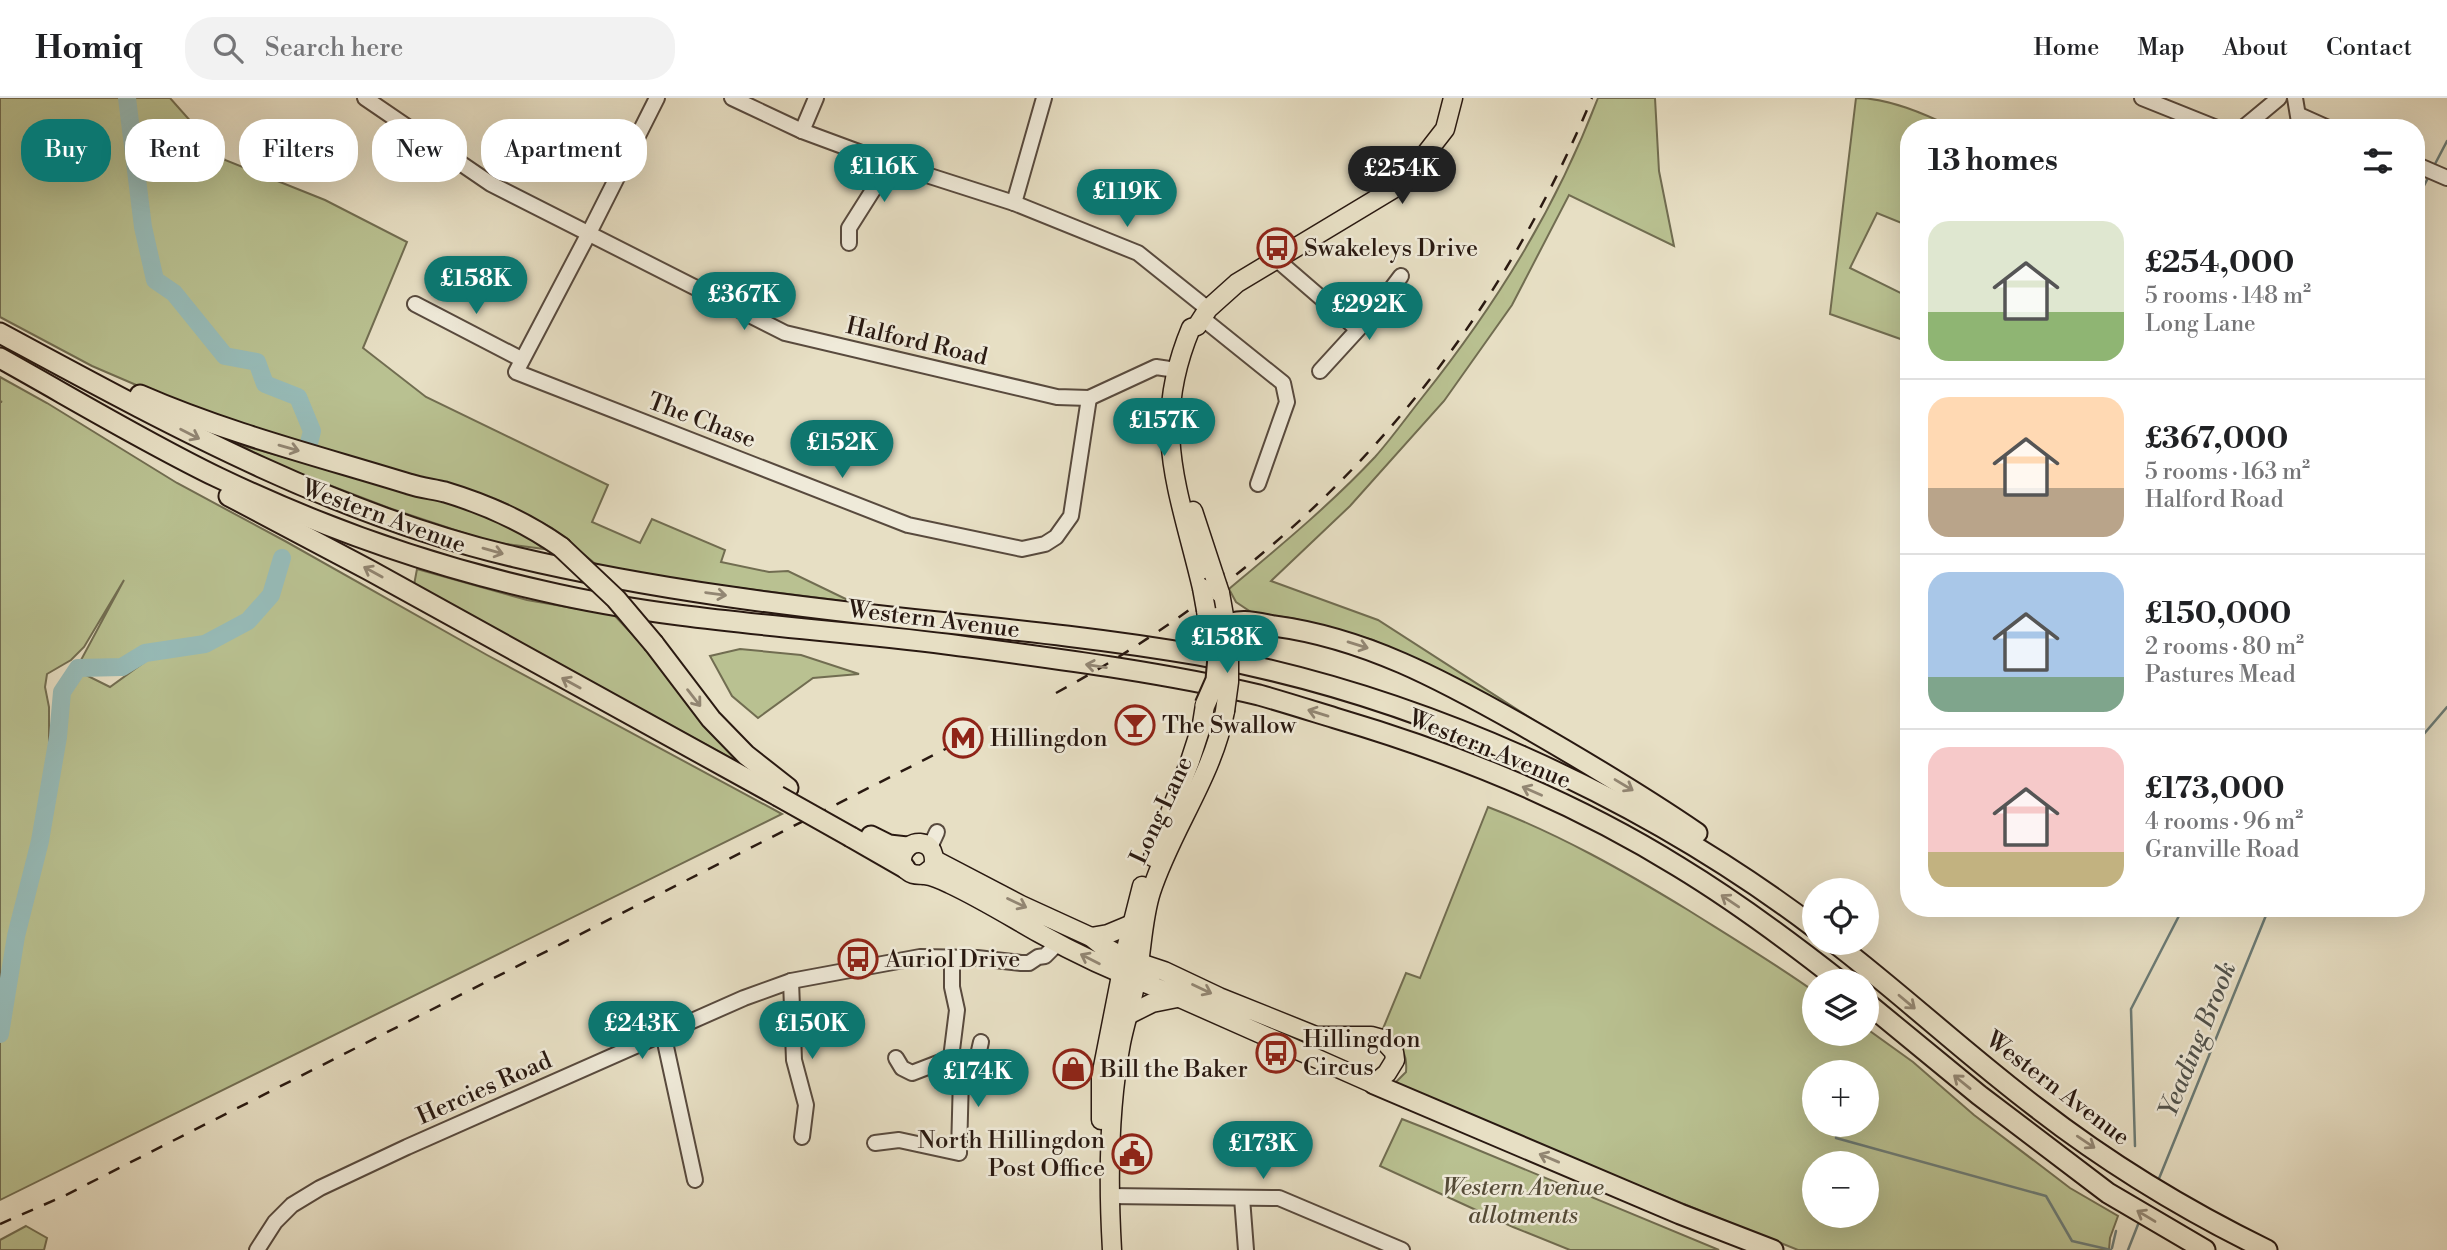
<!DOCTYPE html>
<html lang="en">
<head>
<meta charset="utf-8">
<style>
	:root { --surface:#fff; --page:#f2f2f2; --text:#202124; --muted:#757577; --line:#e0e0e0; --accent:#0f766e }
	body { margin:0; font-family:"Libre Bodoni",serif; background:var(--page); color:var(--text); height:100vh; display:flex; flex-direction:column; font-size:26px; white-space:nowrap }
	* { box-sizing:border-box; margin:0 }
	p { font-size:23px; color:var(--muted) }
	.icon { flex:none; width:38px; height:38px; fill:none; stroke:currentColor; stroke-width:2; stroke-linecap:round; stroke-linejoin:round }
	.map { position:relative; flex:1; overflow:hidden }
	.sheet { position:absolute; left:1900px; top:21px; width:525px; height:798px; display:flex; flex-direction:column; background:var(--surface); border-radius:28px; box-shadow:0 7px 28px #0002 }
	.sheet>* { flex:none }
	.guide { position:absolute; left:21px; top:21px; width:665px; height:63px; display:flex; gap:14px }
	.buttons { position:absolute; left:1802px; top:780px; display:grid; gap:14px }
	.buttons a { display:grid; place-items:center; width:77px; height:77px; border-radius:50%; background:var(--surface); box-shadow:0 7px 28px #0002; font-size:35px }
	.price { position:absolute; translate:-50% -60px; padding:0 16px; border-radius:24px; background:var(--accent); color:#fff; font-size:23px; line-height:46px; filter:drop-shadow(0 2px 4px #0008) }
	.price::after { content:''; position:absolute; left:50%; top:42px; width:21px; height:16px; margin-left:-10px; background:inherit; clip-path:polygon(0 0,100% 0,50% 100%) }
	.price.on { background:#222; color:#fff }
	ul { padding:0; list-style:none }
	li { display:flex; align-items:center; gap:21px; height:175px; padding:0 28px }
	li+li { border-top:2px solid var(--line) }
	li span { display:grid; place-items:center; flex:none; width:196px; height:140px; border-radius:21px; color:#555 }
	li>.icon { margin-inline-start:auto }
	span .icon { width:84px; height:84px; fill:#fffc; stroke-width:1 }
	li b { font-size:30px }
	h2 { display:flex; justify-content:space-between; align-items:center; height:84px; padding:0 28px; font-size:30px }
	.tag { padding:0 24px; border-radius:28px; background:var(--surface); box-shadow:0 7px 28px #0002; font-size:24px; line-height:63px }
	.tag.on { background:var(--accent); color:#fff }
	header { display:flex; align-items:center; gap:42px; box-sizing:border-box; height:98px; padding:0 35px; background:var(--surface); border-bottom:2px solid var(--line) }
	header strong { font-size:33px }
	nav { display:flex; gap:38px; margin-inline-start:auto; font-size:24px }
	.search { width:490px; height:63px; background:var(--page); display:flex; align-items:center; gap:18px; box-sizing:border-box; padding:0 24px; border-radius:28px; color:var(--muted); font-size:26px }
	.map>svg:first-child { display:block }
</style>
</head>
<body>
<header>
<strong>Homiq</strong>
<div class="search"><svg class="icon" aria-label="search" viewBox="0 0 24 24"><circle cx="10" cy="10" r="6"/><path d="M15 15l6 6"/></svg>Search here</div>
<nav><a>Home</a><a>Map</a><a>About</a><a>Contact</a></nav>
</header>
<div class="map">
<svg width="2447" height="1152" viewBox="0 0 2447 1152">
	<rect width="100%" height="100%" fill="#e7dfc4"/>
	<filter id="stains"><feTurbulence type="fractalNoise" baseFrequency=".00286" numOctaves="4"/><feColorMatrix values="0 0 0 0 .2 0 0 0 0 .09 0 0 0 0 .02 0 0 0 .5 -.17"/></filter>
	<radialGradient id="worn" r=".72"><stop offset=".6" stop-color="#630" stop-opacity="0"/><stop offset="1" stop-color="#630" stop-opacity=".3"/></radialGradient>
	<g fill="#b9c191" stroke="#716d51" stroke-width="2" fill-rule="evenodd">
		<path d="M0,0H170L225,62L325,102L407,144L363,250L426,299L608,387L592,424L640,445L652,421L725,452L721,464L769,474L788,473L852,504L685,483L598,468L552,430L500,403L258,334L199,314L92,268L0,219Z"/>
		<path d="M1598,0H1655L1659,73L1674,148L1569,97L1512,207L1444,303L1350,408L1271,483L1378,522L1591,659L1444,575L1373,542L1296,521L1251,514L1236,504L1229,491C1279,449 1330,407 1375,359C1391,341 1406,320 1421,301C1496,207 1555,112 1598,0Z"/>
		<path d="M1856,0C1889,0 1925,16 1954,30H1909V128L1877,115L1850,170L1909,199V244L1830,216Z"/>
		<path d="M0,279L47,305L177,385L285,443L487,557L782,716L0,1102V304H2L0,303ZM124,482L81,562L143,565L110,589L80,574L59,601L49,646V609L45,589L47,576L71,562L84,549Z"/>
		<path d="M237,346C281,358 326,371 371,383C430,399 495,411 544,451L491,444L389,410L282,369Z"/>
		<path d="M417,471L527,502L614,517L651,556L745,668L414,487Z"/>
		<path d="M740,551L801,557L859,576L813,580L758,620L732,598L710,558Z"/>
		<path d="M1488,709C1559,736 1624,773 1688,812C1731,839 1774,865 1815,894V936H1867V931L1913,964L1974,1017L2070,1090L2118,1118L2110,1140L2109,1152H1798L1392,988L1406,974C1408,950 1398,948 1382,933L1406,875L1420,880ZM1815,975H1867V1027H1815ZM1815,1066H1867V1118H1815Z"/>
		<path d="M1402,1021L1430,1032L1719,1152H1570L1513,1129L1380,1068Z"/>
		<path d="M26,1128L47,1140L44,1152H0V1142Z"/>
	</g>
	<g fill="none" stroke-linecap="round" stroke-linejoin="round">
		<g stroke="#6b7b76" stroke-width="2.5">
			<path d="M2435,66L2447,43"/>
			<path d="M2417,101L2428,80"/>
			<path d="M2417,644L2447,609"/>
			<path d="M1838,1027L1836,1040L2046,1098L2072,1143L2111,1152"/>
			<path d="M2135,1048L2131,911L2183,810"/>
			<path d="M2158,1083L2269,810"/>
			<path d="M2112,1150L2116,1133"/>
			<path d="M2128,1152L2139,1124"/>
		</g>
		<g stroke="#97bcb9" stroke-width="18">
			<path d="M127,0L143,129L155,182L174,195L225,258L257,264L265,286L298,299L312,333L307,353"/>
			<path d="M0,936L16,838L40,743L58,639L62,594L78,570L122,569L145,555L205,546L248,523L271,497L282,460"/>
		</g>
		<g stroke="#584a3e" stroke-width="18">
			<g id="minor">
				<path d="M365,0L491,86L785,235L1057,299L1089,300L1156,269L1176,272"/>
				<path d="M657,0L589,135L516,274L908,427L1022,451L1045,446L1056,439L1071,418L1089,300"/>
				<path d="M732,0L802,33L883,63L1014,105L1138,155L1208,211"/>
				<path d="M2142,0L2217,30"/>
				<path d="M2295,0L2300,30"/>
				<path d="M2299,17L2328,30"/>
				<path d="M2243,30L2279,0"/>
				<path d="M802,33L816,0"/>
				<path d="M2417,67L2447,80"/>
				<path d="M1014,105L1044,0"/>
				<path d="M849,145V130L880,81L883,63"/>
				<path d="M1276,161L1357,231"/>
				<path d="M415,206L521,261"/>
				<path d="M1202,220L1283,285L1287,304L1258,386"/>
				<path d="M1320,273L1373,215L1401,178"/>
				<path d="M932,752L931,747L937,734"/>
				<path d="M791,883L794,962L806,1007L802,1039"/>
				<path d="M663,935L695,1082"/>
				<path d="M896,960L902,970L912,975L951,960"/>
				<path d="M956,967L972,968L976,966L981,944"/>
				<path d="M875,1045L899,1042L959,1055L961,978L951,960L957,912L952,889V859"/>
				<path d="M1109,1098L1279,1100L1402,1152"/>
				<path d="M1242,1100L1246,1152"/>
				<path d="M257,1152L275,1124L292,1107L320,1090L407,1049L744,900L791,883L920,859L977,860L1021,865H1029L1038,859L1045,858L1058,845"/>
			</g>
		</g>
		<g stroke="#291911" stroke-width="21">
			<g id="major">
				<path d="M1193,413L1214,477"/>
				<path d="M1202,490C1179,392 1149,330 1191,230L1197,228L1208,211L1237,185L1403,85L1445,31L1453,0"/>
				<path d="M1220,495L1228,540"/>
				<path d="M1206,512L1210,543"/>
				<path d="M1153,759L1190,663L1202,626L1205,607"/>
				<path d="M923,777L933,769C936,758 932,746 920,745C904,744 895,765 909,774C914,778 919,776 925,777C933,778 942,782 950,786C980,800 1009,818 1039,835C1076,856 1115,874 1155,889L1374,986L1387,975L1395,962L1394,954L1382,941L1371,938H1316L1219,899L1164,873L1125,860L1101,847L1091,839L1021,807L935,762"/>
				<path d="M1091,839L1108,836L1132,826"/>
				<path d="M1128,917L1152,905L1177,900"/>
				<path d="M1101,1022V979L1127,847L1142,788"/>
				<path d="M1112,1152C1108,1084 1108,1013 1121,945C1125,925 1132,904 1136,883C1142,855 1142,822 1151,794C1171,732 1213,678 1225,613"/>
			</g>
		</g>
		<g stroke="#291911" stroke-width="23">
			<g id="highway">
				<path d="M0,235C165,324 331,416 515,459C654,492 797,509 938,524C1025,533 1112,542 1198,557C1415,596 1639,697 1815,830"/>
				<path d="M0,260C72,300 143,343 217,379C321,429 431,468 543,493C675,524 812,529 946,546C1050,560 1156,573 1259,597C1284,604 1309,612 1335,620C1454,655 1573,703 1679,769C1735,803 1789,843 1841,884"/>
				<path d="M140,297C227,335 318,358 409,386C421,390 433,391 445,394C485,406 527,425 561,449"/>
				<path d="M229,398L369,472L778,698"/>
				<path d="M654,546L711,621L746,657L788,690"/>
				<path d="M1219,547L1223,529C1238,519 1258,525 1274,528C1365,540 1442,582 1520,626C1581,661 1640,696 1697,735"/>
				<path d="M871,738L889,747L907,749"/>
				<path d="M851,739L905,770"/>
				<path d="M1835,845C1904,898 1968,958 2037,1010C2108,1065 2187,1113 2267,1152"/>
				<path d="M1867,905L1979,997L2108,1095L2205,1152"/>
				<path d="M1374,986L1680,1116L1773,1152"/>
			</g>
		</g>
		<use href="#minor" stroke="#efead9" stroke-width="14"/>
		<use href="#major" stroke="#e7dfc4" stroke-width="18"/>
		<use href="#highway" stroke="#e7dfc4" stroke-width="19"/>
		<g stroke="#291911" stroke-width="2.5" stroke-dasharray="12 12" stroke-linecap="butt">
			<path d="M1056,595C1305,460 1483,262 1592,0"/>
			<path d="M0,1126L64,1098L979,634"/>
		</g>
		<g stroke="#291911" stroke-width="21" stroke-linecap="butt">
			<g id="major-bridge">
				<path d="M1214,477L1220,495"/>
				<path d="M1202,490L1206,512"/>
				<path d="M1225,613L1229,584V550"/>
			</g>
		</g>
		<g stroke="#291911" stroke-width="23" stroke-linecap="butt">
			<g id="highway-bridge">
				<path d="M561,449L616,501L654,546"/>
				<path d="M1205,607L1216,582L1219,547"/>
				<path d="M778,698L851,739"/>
			</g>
		</g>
		<use href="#major-bridge" stroke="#e7dfc4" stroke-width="18"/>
		<use href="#highway-bridge" stroke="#e7dfc4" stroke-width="19"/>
	</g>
	<defs><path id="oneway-shaft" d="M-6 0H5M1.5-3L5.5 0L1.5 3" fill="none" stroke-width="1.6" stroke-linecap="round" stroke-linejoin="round" transform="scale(1.75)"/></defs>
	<g stroke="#928673">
		<use href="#oneway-shaft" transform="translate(190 336) rotate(27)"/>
		<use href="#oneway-shaft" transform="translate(289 350) rotate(16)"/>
		<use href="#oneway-shaft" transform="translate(493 453) rotate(16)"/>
		<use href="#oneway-shaft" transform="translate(373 474) rotate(-151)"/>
		<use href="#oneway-shaft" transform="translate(716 496) rotate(8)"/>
		<use href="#oneway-shaft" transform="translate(1358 547) rotate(17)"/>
		<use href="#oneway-shaft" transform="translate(1096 568) rotate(-171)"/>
		<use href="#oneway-shaft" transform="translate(571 585) rotate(-151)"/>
		<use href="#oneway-shaft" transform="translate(694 600) rotate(52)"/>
		<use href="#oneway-shaft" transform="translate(1318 615) rotate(-163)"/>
		<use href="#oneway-shaft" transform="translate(1624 687) rotate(31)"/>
		<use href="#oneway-shaft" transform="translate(1532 693) rotate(-156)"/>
		<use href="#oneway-shaft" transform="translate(1730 803) rotate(-146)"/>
		<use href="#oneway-shaft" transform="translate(1017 805) rotate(26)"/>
		<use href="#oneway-shaft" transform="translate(1090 861) rotate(-153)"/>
		<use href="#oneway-shaft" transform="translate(1202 891) rotate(25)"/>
		<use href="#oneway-shaft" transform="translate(1907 904) rotate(40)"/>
		<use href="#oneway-shaft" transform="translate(1962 984) rotate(-141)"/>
		<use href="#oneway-shaft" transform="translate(2086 1044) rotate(34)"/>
		<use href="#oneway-shaft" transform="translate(1549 1060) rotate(-157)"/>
		<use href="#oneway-shaft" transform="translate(2146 1118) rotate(-149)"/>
	</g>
	<defs>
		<g id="bus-ring" transform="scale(2.0125)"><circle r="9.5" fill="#efead9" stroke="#8f2418" stroke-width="1.5"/><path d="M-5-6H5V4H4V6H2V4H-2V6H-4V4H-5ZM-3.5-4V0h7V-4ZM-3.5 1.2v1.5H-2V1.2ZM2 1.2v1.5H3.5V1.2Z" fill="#8f2418"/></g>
		<g id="bar-ring" transform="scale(2.0125)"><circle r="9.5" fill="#efead9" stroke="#8f2418" stroke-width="1.5"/><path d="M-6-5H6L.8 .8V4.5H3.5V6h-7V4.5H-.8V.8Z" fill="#8f2418"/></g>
		<g id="metro-ring" transform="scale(2.0125)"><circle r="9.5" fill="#efead9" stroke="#8f2418" stroke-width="1.5"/><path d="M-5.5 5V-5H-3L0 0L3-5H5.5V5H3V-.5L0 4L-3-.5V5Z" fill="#8f2418"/></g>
		<g id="shop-ring" transform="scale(2.0125)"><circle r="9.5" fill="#efead9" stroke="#8f2418" stroke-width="1.5"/><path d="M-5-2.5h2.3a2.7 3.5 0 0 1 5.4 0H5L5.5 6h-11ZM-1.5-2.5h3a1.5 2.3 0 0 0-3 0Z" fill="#8f2418"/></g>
		<g id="civic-ring" transform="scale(2.0125)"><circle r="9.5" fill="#efead9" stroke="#8f2418" stroke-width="1.5"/><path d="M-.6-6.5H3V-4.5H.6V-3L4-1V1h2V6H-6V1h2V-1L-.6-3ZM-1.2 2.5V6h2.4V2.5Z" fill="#8f2418"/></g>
	</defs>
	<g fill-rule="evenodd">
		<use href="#bus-ring" x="1277" y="150"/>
		<use href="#bar-ring" x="1135" y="627"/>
		<use href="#metro-ring" x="963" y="640"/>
		<use href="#bus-ring" x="858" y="861"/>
		<use href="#bus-ring" x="1276" y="955"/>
		<use href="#shop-ring" x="1073" y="971"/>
		<use href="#civic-ring" x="1132" y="1056"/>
	</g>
	<g text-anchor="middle" stroke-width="5" stroke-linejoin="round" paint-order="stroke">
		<g font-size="24" fill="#291911" stroke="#efead9" text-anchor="start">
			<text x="1304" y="158">Swakeleys Drive</text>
			<text x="1162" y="635">The Swallow</text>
			<text x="990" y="648">Hillingdon</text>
			<text x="885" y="869">Auriol Drive</text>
			<text x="1303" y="949">Hillingdon<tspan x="1303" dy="28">Circus</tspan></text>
			<text x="1100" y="979">Bill the Baker</text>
			<text x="1105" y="1050" text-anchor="end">North Hillingdon<tspan x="1105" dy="28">Post Office</tspan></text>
		</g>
		<g font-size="24" fill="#291911" stroke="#efead9">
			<text transform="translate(917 243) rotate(13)" y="8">Halford Road</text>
			<text transform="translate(702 322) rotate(21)" y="8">The Chase</text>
			<text transform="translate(384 418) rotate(20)" y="8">Western Avenue</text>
			<text transform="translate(934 521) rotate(7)" y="8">Western Avenue</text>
			<text transform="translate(1490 651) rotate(22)" y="8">Western Avenue</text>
			<text transform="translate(1161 712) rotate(-65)" y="8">Long Lane</text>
			<text transform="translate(484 990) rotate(-24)" y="8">Hercies Road</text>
			<text transform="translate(2058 990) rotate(37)" y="8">Western Avenue</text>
		</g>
		<g font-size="24" font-style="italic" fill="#544b37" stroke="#efead9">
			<text x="1523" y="1097">Western Avenue<tspan x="1523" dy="28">allotments</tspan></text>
		</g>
		<g font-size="26" font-style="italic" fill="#50524c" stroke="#efead9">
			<text transform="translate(2197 941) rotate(-68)" y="9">Yeading Brook</text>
		</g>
	</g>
	<rect width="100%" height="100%" filter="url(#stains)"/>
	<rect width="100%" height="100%" fill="url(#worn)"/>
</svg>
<div class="buttons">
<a><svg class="icon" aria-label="locate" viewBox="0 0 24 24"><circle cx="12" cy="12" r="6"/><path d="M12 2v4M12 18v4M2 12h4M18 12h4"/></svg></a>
<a><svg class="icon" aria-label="layers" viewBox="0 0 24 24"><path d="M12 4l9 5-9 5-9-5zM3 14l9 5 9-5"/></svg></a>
<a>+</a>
<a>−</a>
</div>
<b class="price" style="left:884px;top:106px">£116K</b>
<b class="price on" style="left:1402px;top:108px">£254K</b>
<b class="price" style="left:1127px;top:131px">£119K</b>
<b class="price" style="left:476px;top:218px">£158K</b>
<b class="price" style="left:744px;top:234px">£367K</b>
<b class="price" style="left:1369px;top:244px">£292K</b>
<b class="price" style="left:1164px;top:360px">£157K</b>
<b class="price" style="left:842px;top:382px">£152K</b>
<b class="price" style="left:1227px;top:577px">£158K</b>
<b class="price" style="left:642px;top:963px">£243K</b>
<b class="price" style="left:812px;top:963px">£150K</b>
<b class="price" style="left:978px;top:1011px">£174K</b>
<b class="price" style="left:1263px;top:1083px">£173K</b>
<div class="guide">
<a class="tag on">Buy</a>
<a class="tag">Rent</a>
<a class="tag">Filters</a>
<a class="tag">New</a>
<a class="tag">Apartment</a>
</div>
<section class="sheet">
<h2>13 homes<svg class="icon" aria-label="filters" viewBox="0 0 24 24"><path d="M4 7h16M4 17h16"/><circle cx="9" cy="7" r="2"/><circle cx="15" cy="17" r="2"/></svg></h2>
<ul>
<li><span style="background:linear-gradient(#dfe7d0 65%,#8fb573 0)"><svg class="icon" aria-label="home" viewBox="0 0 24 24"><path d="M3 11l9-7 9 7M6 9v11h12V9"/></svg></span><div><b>£254,000</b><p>5 rooms · 148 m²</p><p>Long Lane</p></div></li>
<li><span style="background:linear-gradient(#ffd9b3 65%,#b9a48a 0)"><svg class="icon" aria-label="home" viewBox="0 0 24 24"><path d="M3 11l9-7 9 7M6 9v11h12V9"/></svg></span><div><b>£367,000</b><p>5 rooms · 163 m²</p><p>Halford Road</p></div></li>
<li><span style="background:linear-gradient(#a9c7e8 75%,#7fa58c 0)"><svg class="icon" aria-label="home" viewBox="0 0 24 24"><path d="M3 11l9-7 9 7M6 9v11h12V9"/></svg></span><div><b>£150,000</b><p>2 rooms · 80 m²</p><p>Pastures Mead</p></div></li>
<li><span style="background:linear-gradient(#f6c9c9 75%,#c2b280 0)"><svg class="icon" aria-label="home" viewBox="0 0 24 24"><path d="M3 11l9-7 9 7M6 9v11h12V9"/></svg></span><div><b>£173,000</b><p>4 rooms · 96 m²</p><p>Granville Road</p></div></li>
</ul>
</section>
</div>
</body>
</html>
